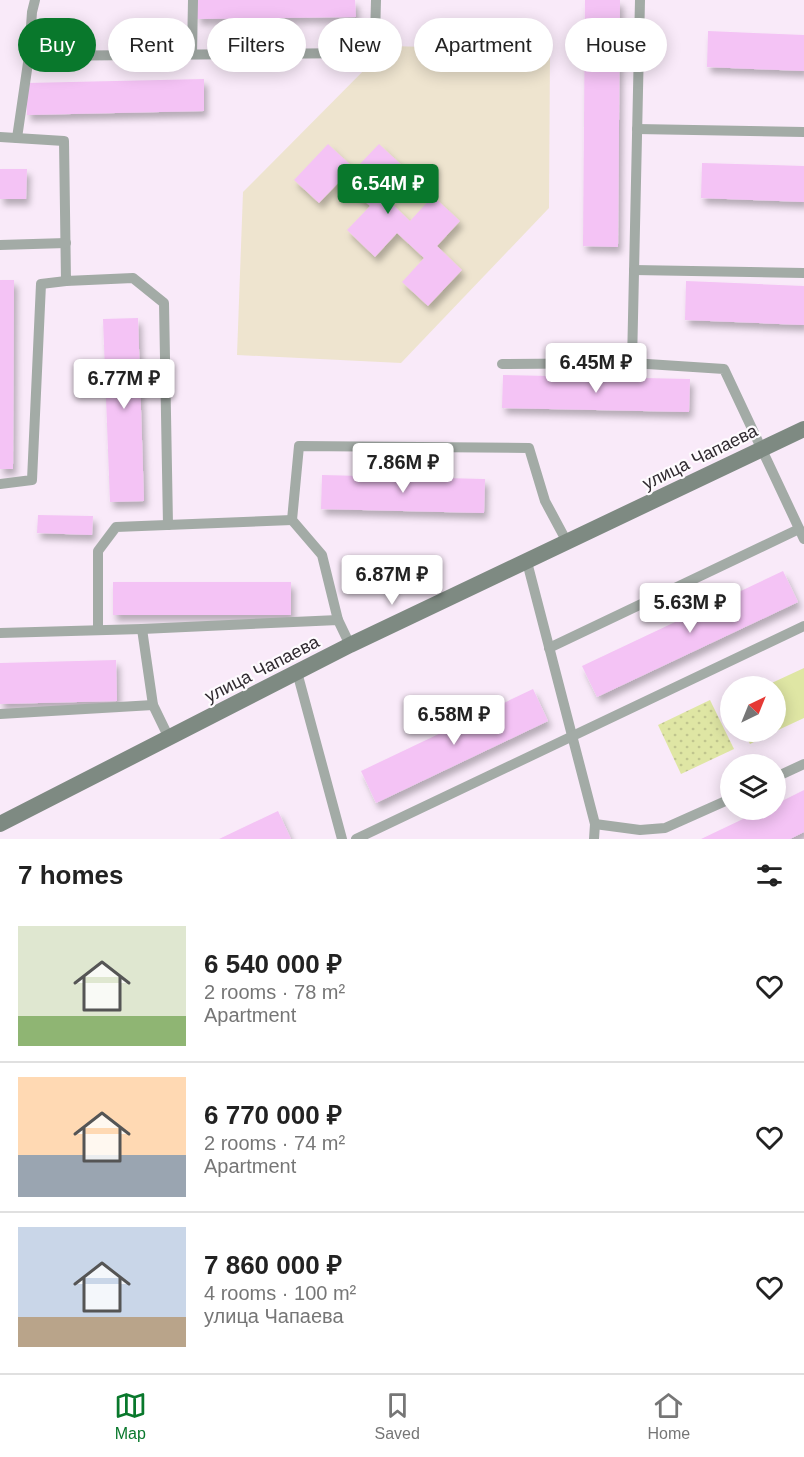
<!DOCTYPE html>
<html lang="en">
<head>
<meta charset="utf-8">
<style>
	:root { --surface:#fff; --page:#f2f2f2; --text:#222; --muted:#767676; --line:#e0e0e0; --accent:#09782c }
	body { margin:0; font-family:Helvetica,sans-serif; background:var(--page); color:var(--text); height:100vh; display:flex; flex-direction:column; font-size:22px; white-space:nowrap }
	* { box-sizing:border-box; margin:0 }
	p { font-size:20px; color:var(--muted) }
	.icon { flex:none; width:33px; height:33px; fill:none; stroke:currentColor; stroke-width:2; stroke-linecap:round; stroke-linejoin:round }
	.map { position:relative; height:839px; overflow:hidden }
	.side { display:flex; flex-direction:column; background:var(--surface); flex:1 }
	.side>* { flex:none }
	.top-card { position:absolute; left:18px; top:18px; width:768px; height:54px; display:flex; gap:12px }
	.needle { width:39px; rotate:43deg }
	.tools { position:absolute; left:720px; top:676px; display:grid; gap:12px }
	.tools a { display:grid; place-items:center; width:66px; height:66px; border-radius:50%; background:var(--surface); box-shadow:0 3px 15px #0003; font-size:30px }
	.price { position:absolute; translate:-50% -51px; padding:0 14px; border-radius:6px; background:#fff; color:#222; font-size:20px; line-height:39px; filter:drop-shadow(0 2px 3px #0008) }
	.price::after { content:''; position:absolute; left:50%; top:36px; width:18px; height:14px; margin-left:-9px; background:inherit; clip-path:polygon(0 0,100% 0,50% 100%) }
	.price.on { background:var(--accent); color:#fff }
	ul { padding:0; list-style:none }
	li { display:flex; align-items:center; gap:18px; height:150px; padding:0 18px }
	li+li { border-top:2px solid var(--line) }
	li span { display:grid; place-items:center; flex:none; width:168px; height:120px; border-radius:0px; color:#555 }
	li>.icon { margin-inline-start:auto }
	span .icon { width:72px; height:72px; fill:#fffc; stroke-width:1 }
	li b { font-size:26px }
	h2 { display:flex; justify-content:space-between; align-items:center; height:72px; padding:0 18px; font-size:26px }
	.chip { padding:0 21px; border-radius:27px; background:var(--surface); box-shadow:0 3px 15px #0003; font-size:21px; line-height:54px }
	.chip.on { background:var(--accent); color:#fff }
	.menu { display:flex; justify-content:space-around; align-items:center; height:84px; border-top:2px solid var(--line); background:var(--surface); font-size:16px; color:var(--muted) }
	.menu a { display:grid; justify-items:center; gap:3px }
	.menu .on { color:var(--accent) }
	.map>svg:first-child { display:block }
</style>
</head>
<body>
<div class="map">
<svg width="804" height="839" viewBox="0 0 804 839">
	<defs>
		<pattern id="grass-dots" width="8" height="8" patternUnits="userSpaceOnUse" patternTransform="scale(1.5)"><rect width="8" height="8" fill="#dfe6a4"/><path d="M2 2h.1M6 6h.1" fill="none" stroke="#c0c58e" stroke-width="1.8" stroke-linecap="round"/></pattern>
		<filter id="shadow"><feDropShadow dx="3.5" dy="6" stdDeviation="3" flood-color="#0004"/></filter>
	</defs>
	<rect width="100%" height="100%" fill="#f9eaf9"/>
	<path fill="#eee4cf" d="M388,46L550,50L549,208L401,363L237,355L243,192Z"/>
	<path fill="url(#grass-dots)" d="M710,700L734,749L681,774L658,725Z"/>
	<g fill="#dfe6a4">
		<path d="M804,668V718L776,731V687H763Z"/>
		<path d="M744,732H774L750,744Z"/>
	</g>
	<g fill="#f4c3f5" filter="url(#shadow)">
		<path d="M196,0H355L356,17L197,19Z"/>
		<path d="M585,0H620L618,247L583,246Z"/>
		<path d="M708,31L804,35V71L707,67Z"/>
		<path d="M204,79V111L27,115L26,83Z"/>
		<path d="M328,144L355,169L379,144L406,169L382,194L410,221L433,196L460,221L437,246L462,270L428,306L402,282L424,258L397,233L375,257L347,230L370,206L341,180L319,203L294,180Z"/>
		<path d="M702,163L804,166V202L701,198Z"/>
		<path d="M0,169H27L26,199H0Z"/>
		<path d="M0,280H14L13,469H0Z"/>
		<path d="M686,281L804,286V325L685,320Z"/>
		<path d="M138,318L144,501L110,502L103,319Z"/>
		<path d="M503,375L690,379L689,412L502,408Z"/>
		<path d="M322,475L485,479L484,513L321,509Z"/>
		<path d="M38,515L93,516L92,535L37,533Z"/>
		<path d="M783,571L798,602L597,697L582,666Z"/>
		<rect x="113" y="582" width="178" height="33"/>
		<path d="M116,660L117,701L0,704V663Z"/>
		<path d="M533,689L548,721L376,803L361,771Z"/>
		<path d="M804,790V832L790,839H701L762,810H776V804Z"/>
		<path d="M278,811L291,839H219Z"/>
	</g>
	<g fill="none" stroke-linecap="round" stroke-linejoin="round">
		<g stroke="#a3aba6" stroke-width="10">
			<path d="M640,0L632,363L724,369L804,539"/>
			<path d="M192,54L193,0"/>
			<path d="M29,56L32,12L35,0"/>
			<path d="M637,129L804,132"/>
			<path d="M0,137L64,141L66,281L133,278L164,303L168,525"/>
			<path d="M17,138L29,56L358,53L375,38L376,0"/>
			<path d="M0,245L66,243"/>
			<path d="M634,270L804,273"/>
			<path d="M502,364L632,363"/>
			<path d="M0,484L32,480L41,284L66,281"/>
			<path d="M527,562L595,824L594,839"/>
			<path d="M338,620L322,555L292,520L299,446L529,448L545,501L567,542"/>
			<path d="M98,630V551L116,527L292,520"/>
			<path d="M0,633L142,629"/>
			<path d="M549,648L799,529"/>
			<path d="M297,672L342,839"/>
			<path d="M0,714L153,705"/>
			<path d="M169,738L153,705L142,629L338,620L350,645"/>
			<path d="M776,777L804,764"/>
			<path d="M595,824L640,830L665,828L730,799"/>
			<path d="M356,839L804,626"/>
		</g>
		<path stroke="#7e8a82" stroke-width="16" d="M0,824L350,645L804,429"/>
	</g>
	<g text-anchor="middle" stroke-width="4.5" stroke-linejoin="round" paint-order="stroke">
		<g font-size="18" fill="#302a30" stroke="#fefbfe">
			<text transform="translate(700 457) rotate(-26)" y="6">улица Чапаева</text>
			<text transform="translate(262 669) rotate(-27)" y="6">улица Чапаева</text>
		</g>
	</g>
</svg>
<div class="tools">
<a><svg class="needle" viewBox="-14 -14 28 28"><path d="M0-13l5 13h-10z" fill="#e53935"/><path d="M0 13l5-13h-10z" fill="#767676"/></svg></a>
<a><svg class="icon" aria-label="layers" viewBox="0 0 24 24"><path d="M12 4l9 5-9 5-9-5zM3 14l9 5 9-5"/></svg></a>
</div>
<b class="price on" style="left:388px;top:215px">6.54M ₽</b>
<b class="price" style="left:596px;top:394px">6.45M ₽</b>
<b class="price" style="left:124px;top:410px">6.77M ₽</b>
<b class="price" style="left:403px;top:494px">7.86M ₽</b>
<b class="price" style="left:392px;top:606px">6.87M ₽</b>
<b class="price" style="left:690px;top:634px">5.63M ₽</b>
<b class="price" style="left:454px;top:746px">6.58M ₽</b>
<div class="top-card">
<a class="chip on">Buy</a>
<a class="chip">Rent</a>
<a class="chip">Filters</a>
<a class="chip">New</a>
<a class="chip">Apartment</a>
<a class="chip">House</a>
</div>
</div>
<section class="side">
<h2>7 homes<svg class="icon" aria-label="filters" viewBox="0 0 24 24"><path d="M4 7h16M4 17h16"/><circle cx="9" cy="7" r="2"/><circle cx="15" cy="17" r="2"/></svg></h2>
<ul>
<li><span style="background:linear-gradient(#dfe7d0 75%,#8fb573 0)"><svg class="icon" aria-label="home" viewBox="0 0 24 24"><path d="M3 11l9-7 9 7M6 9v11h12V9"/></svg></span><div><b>6 540 000 ₽</b><p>2 rooms · 78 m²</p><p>Apartment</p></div><svg class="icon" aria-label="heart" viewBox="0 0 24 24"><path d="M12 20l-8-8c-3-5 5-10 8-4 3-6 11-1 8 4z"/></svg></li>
<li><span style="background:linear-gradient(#ffd9b3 65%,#9aa5b1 0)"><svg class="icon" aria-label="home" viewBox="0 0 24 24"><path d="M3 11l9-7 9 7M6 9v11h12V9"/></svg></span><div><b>6 770 000 ₽</b><p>2 rooms · 74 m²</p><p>Apartment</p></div><svg class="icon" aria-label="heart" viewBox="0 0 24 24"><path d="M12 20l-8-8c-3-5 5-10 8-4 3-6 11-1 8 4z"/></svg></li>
<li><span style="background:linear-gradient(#c9d6e8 75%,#b9a48a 0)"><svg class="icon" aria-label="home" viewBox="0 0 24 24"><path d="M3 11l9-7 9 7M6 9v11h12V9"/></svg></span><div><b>7 860 000 ₽</b><p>4 rooms · 100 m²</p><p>улица Чапаева</p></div><svg class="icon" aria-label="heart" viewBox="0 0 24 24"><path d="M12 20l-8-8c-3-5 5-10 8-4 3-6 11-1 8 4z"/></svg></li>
</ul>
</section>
<nav class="menu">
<a class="on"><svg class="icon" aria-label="map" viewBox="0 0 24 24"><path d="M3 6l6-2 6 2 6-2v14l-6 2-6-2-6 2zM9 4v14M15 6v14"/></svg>Map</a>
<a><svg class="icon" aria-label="saved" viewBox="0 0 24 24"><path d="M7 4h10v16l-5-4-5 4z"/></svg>Saved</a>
<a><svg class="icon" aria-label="home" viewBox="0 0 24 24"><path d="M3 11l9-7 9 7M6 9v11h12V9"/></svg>Home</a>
</nav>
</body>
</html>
